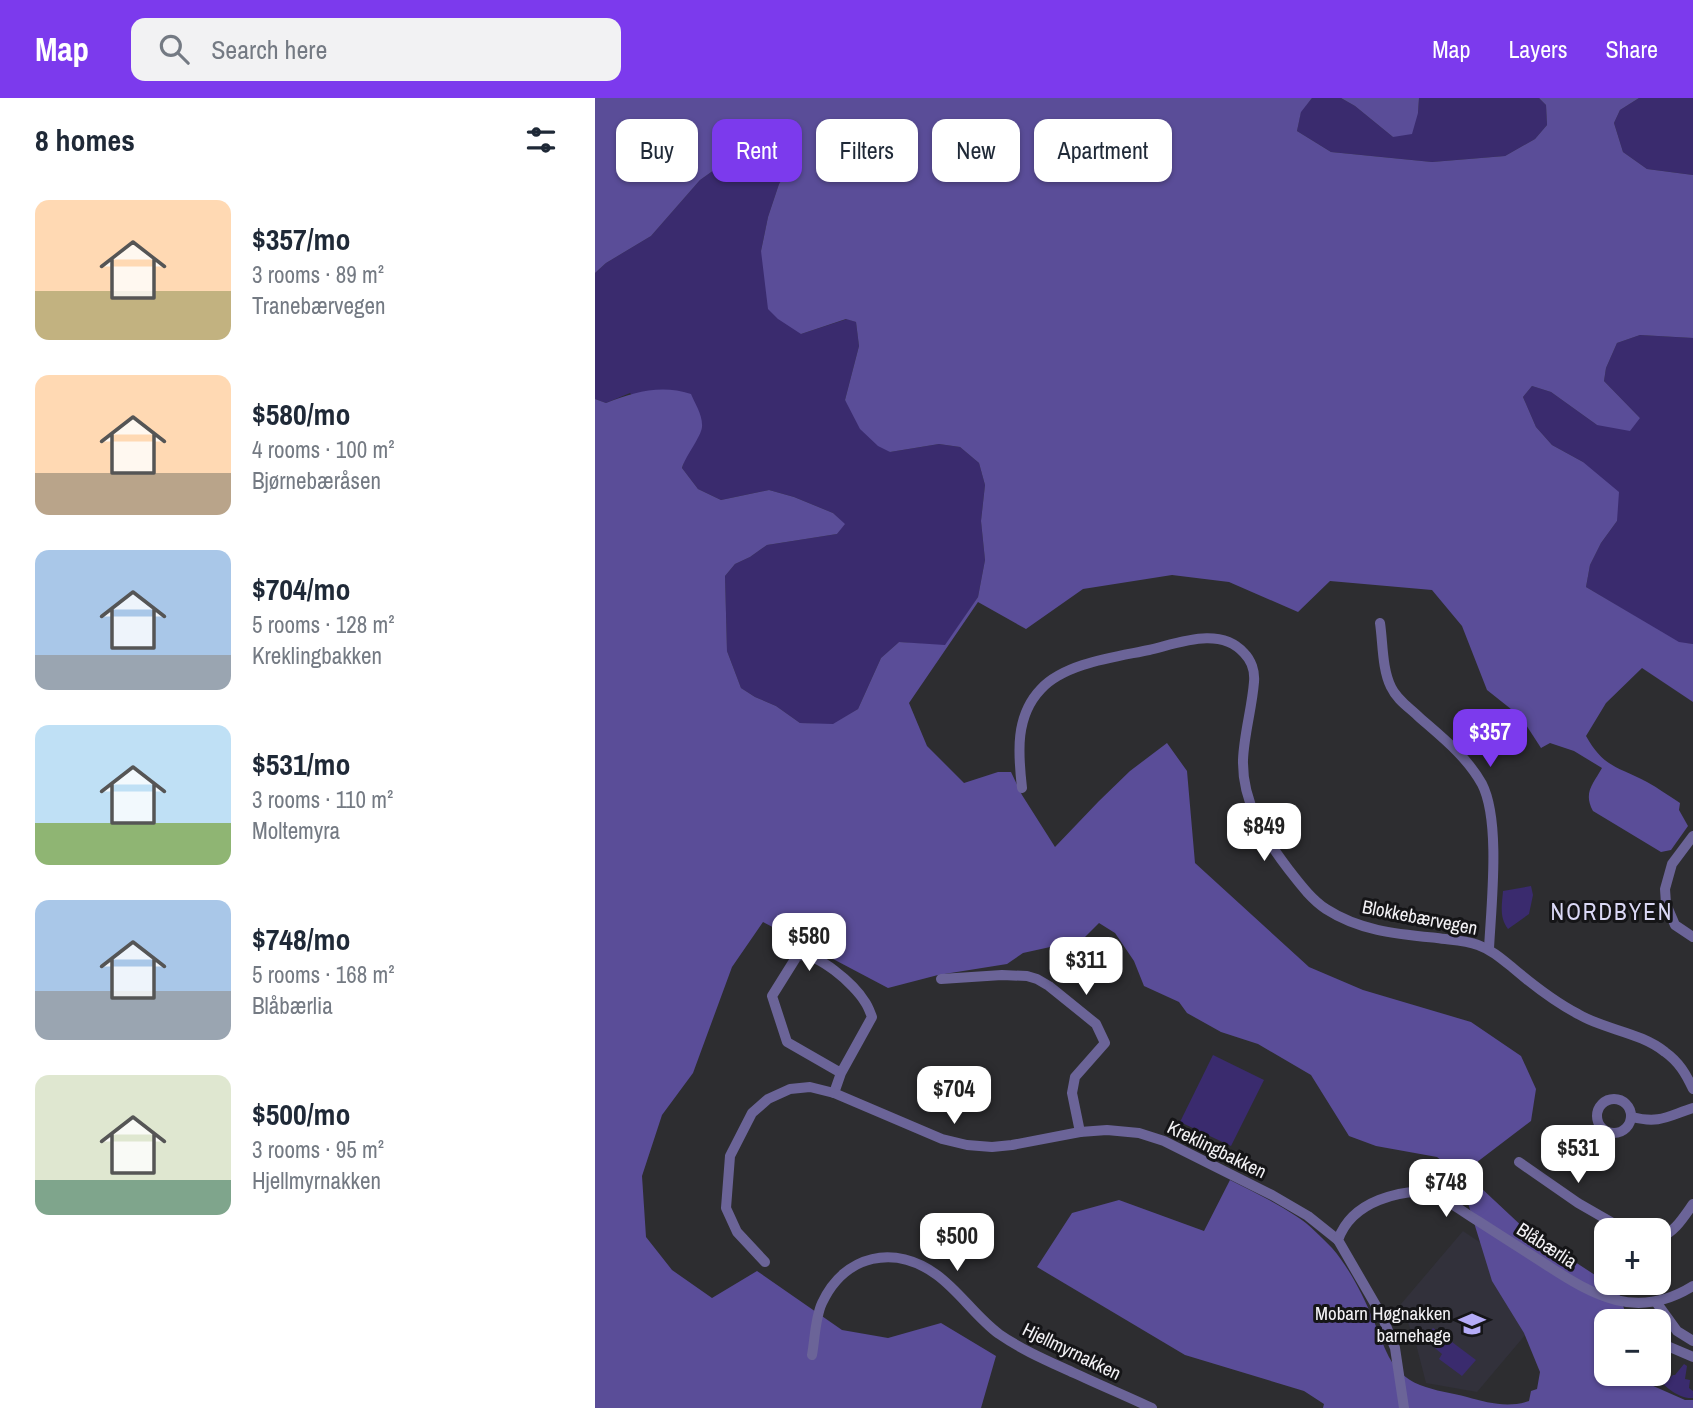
<!DOCTYPE html>
<html lang="en">
<head>
<meta charset="utf-8">
<style>
	:root { --surface:#fff; --page:#f2f2f3; --text:#1f2937; --muted:#747a83; --accent:#7c3aed }
	body { margin:0; font-family:"Archivo Narrow",sans-serif; background:var(--page); color:var(--text); height:100vh; display:flex; flex-direction:column; font-size:26px; white-space:nowrap }
	* { box-sizing:border-box; margin:0 }
	p { font-size:23px; color:var(--muted) }
	.icon { flex:none; width:38px; height:38px; fill:none; stroke:currentColor; stroke-width:2; stroke-linecap:round; stroke-linejoin:round }
	.map { position:relative; flex:1; overflow:hidden }
	.drawer { display:flex; flex-direction:column; background:var(--surface); width:595px }
	.drawer>* { flex:none }
	.guide { position:absolute; left:21px; top:21px; width:665px; height:63px; display:flex; gap:14px }
	.tools { position:absolute; left:999px; top:1120px; display:grid; gap:14px }
	.tools a { display:grid; place-items:center; width:77px; height:77px; border-radius:14px; background:var(--surface); box-shadow:0 2px 5px #0004; font-size:35px }
	.price { position:absolute; translate:-50% -60px; padding:0 16px; border-radius:14px; background:#fff; color:#222; font-size:23px; line-height:46px; filter:drop-shadow(0 2px 4px #0008) }
	.price::after { content:''; position:absolute; left:50%; top:42px; width:21px; height:16px; margin-left:-10px; background:inherit; clip-path:polygon(0 0,100% 0,50% 100%) }
	.price.current { background:var(--accent); color:#fff }
	ul { padding:0; list-style:none }
	li { display:flex; align-items:center; gap:21px; height:175px; padding:0 35px }
	li span { display:grid; place-items:center; flex:none; width:196px; height:140px; border-radius:14px; color:#555 }
	li>.icon { margin-inline-start:auto }
	span .icon { width:84px; height:84px; fill:#fffc; stroke-width:1 }
	li b { font-size:30px }
	h2 { display:flex; justify-content:space-between; align-items:center; height:84px; padding:0 35px; font-size:30px }
	.chip { padding:0 24px; border-radius:14px; background:var(--surface); box-shadow:0 2px 5px #0004; font-size:24px; line-height:63px }
	.chip.current { background:var(--accent); color:#fff }
	header { display:flex; align-items:center; gap:42px; box-sizing:border-box; height:98px; padding:0 35px; background:var(--accent); color:#fff }
	header strong { font-size:33px }
	nav { display:flex; gap:38px; margin-inline-start:auto; font-size:24px }
	.search { width:490px; height:63px; background:var(--page); display:flex; align-items:center; gap:18px; box-sizing:border-box; padding:0 24px; border-radius:14px; color:var(--muted); font-size:26px }
	main { display:flex; flex:1; min-height:0 }
	.map>svg:first-child { display:block }
</style>
</head>
<body>
<header>
<strong>Map</strong>
<div class="search"><svg class="icon" aria-label="search" viewBox="0 0 24 24"><circle cx="10" cy="10" r="6"/><path d="M15 15l6 6"/></svg>Search here</div>
<nav><a>Map</a><a>Layers</a><a>Share</a></nav>
</header>
<main>
<section class="drawer">
<h2>8 homes<svg class="icon" aria-label="filters" viewBox="0 0 24 24"><path d="M4 7h16M4 17h16"/><circle cx="9" cy="7" r="2"/><circle cx="15" cy="17" r="2"/></svg></h2>
<ul>
<li><span style="background:linear-gradient(#ffd9b3 65%,#c2b280 0)"><svg class="icon" aria-label="home" viewBox="0 0 24 24"><path d="M3 11l9-7 9 7M6 9v11h12V9"/></svg></span><div><b>$357/mo</b><p>3 rooms · 89 m²</p><p>Tranebærvegen</p></div></li>
<li><span style="background:linear-gradient(#ffd9b3 70%,#b9a48a 0)"><svg class="icon" aria-label="home" viewBox="0 0 24 24"><path d="M3 11l9-7 9 7M6 9v11h12V9"/></svg></span><div><b>$580/mo</b><p>4 rooms · 100 m²</p><p>Bjørnebæråsen</p></div></li>
<li><span style="background:linear-gradient(#a9c7e8 75%,#9aa5b1 0)"><svg class="icon" aria-label="home" viewBox="0 0 24 24"><path d="M3 11l9-7 9 7M6 9v11h12V9"/></svg></span><div><b>$704/mo</b><p>5 rooms · 128 m²</p><p>Kreklingbakken</p></div></li>
<li><span style="background:linear-gradient(#bfe0f5 70%,#8fb573 0)"><svg class="icon" aria-label="home" viewBox="0 0 24 24"><path d="M3 11l9-7 9 7M6 9v11h12V9"/></svg></span><div><b>$531/mo</b><p>3 rooms · 110 m²</p><p>Moltemyra</p></div></li>
<li><span style="background:linear-gradient(#a9c7e8 65%,#9aa5b1 0)"><svg class="icon" aria-label="home" viewBox="0 0 24 24"><path d="M3 11l9-7 9 7M6 9v11h12V9"/></svg></span><div><b>$748/mo</b><p>5 rooms · 168 m²</p><p>Blåbærlia</p></div></li>
<li><span style="background:linear-gradient(#dfe7d0 75%,#7fa58c 0)"><svg class="icon" aria-label="home" viewBox="0 0 24 24"><path d="M3 11l9-7 9 7M6 9v11h12V9"/></svg></span><div><b>$500/mo</b><p>3 rooms · 95 m²</p><p>Hjellmyrnakken</p></div></li>
</ul>
</section>
<div class="map">
<svg width="1098" height="1310" viewBox="0 0 1098 1310">
	<rect width="100%" height="100%" fill="#2d2d30"/>
	<path fill="#32313b" d="M868,1133L964,1197L882,1294L831,1285L821,1246L806,1206Z"/>
	<g fill="#3a2b6e">
		<path d="M717,0H746L760,8L798,39L823,15L824,0H944L951,7L952,27L940,41L910,58L837,64L736,54L702,33L706,13Z"/>
		<path d="M1044,0H1098V77L1052,71L1028,54L1019,25L1025,12Z"/>
		<path d="M175,33L202,44V58L184,86L173,119L166,153L206,236L252,221L261,224L264,248L250,302L295,354L344,346L365,349L384,365L390,387L386,423L390,462L383,499L350,548L304,544L286,560L263,611L238,627L205,625L181,608L160,599L146,590L132,553L130,478L140,466L155,459L172,447L242,436L249,426L238,415L199,399L174,392L126,402L103,391L87,370L90,361L35,295L11,305L0,301V175L11,165L56,138L105,82L136,60L160,38Z"/>
		<path d="M1045,237L1098,240V546L1084,545L991,489L995,467L1006,445L1022,423L988,364L957,347L941,329L928,299L937,288L956,294L1002,327L1045,320L1009,283L1011,270L1022,245Z"/>
		<path d="M936,788L938,797L934,816L913,831C904,819 907,807 908,793Z"/>
		<path d="M618,957L669,982L636,1048L585,1024Z"/>
		<path d="M838,1230L845,1235L843,1238L854,1247L857,1244L881,1262L867,1278L844,1261L847,1256L828,1240Z"/>
		<path d="M1089,1266L1092,1268L1090,1281L1095,1282L1094,1290L1098,1293V1300C1082,1301 1069,1287 1058,1276H1064V1274L1074,1281L1078,1277H1080Z"/>
	</g>
	<g fill="#5a4d98">
		<path d="M0,0H717L706,14L702,33L736,54L837,64L910,58L940,41L952,27L951,7L944,0H1044L1025,12L1019,25L1028,54L1052,71L1098,77V240L1045,237L1022,245L1011,270L1009,283L1045,320L1035,333L1002,327L956,294L937,288L928,299L941,329L957,347L988,364L1024,394L1022,423L1006,445L995,467L991,489L1084,544L1098,546V604L1047,570L1011,605L991,638C1009,670 1022,668 1052,684C1063,690 1074,698 1085,705L1084,712L1093,728L1076,752L1066,754L998,713C988,695 998,686 1007,670L979,653L955,645L946,650L926,619L892,592L867,528L837,492L735,483L703,514L634,484L577,477L488,491L431,531L383,504L314,605L332,648L369,685L403,674H416L427,697L460,749L504,703L535,673L572,645L592,673L600,765L714,869L768,892L876,924L926,958L941,991L936,1023L869,1074L931,1132L1023,1192L1033,1223H1012V1276H1045L1047,1283L1090,1302H1098V1310H728L729,1306L709,1293L590,1257L442,1169L477,1115L524,1102L609,1133L635,1082C657,1093 680,1104 701,1118C714,1126 726,1139 737,1150C753,1168 768,1197 777,1219C790,1247 793,1274 825,1287C840,1293 857,1295 872,1299C893,1305 913,1310 934,1303L936,1293L942,1291L945,1274L929,1235L897,1183L864,1076L842,1059L781,1048L754,1038L716,977L663,946L626,934L592,915L584,904L549,888L539,863L520,835L504,825L487,842L428,855L412,866L343,877L293,890L168,824L137,869L98,975L67,1017L47,1078L51,1139L77,1172L117,1200L162,1173L247,1232L293,1240L346,1225L401,1258L386,1310H0V301L11,305C39,294 66,286 96,296C100,306 108,317 107,329C106,339 91,357 87,370L103,391L126,402L174,392L199,399L238,415L250,426L242,436L172,447L155,459L140,466L130,478L132,553L146,590L160,599L181,608L205,625L238,626L263,611L286,560L304,544L350,547L383,499L390,462L386,423L390,387L384,365L365,349L344,346L295,354L283,348L265,331L250,302L264,248L261,224L251,221L206,236L183,221L173,211L166,153L173,119L184,86L202,58L201,44L175,34L160,38L136,60L105,82L56,138L11,165L0,175Z"/>
		<path d="M746,0H824L823,15L817,36L798,39L760,8Z"/>
	</g>
	<g fill="none" stroke-linecap="round" stroke-linejoin="round">
		<g stroke="#6b6498" stroke-width="10">
			<path d="M785,525C788,545 787,571 796,589C802,602 815,610 825,620C848,640 872,659 887,686C906,723 896,809 894,851"/>
			<path d="M427,690C423,655 420,618 446,591C470,565 521,559 554,552C584,545 625,528 649,555C656,562 660,573 659,584C657,610 649,636 648,662C647,704 670,741 694,772C705,786 716,801 731,811C765,833 802,836 842,840C855,842 870,842 883,847C897,852 907,861 918,870C938,887 960,904 983,916C1010,932 1045,934 1070,954C1084,964 1091,976 1098,991"/>
			<path d="M1098,738L1077,766L1070,791L1071,806L1080,827L1098,839"/>
			<path d="M346,881L407,877L432,878L442,881L454,888L501,926L510,945L480,979L477,995L485,1034"/>
			<path d="M239,995L246,975L277,919C275,914 273,908 270,904C260,887 221,852 202,858L177,898L192,944L246,975"/>
			<circle cx="1019" cy="1018" r="17"/>
			<path d="M1037,1019C1065,1026 1073,1018 1098,1010"/>
			<path d="M924,1064L983,1105L1030,1132"/>
			<path d="M1064,1140C1080,1134 1088,1120 1098,1106"/>
			<path d="M170,1164L142,1134L131,1110L135,1058L157,1015L173,1001L195,991L215,989L239,995L347,1041L372,1047L397,1049L417,1047L485,1034L512,1032L544,1035L569,1043L677,1097L713,1118L743,1142"/>
			<path d="M1061,1204L1082,1233L1098,1243"/>
			<path d="M1070,1247L1098,1259"/>
			<path d="M217,1257C220,1241 220,1220 227,1205C250,1156 300,1146 342,1177C365,1194 381,1219 404,1236C427,1252 453,1263 479,1275C505,1287 531,1298 557,1310"/>
			<path d="M809,1310L800,1250L787,1218L743,1142C750,1122 764,1110 784,1102C800,1096 819,1091 836,1096C852,1101 868,1114 883,1123C905,1137 928,1152 950,1166C999,1198 1042,1223 1098,1188"/>
		</g>
	</g>
	<defs>
		<g id="school-bare" transform="scale(2.1)"><path d="M0-5L7-2L0 1L-7-2ZM-4 1L0 2.5L4 1V4Q0 6-4 4Z" fill="#b5acf8" stroke="#151517" stroke-width="2.5" paint-order="stroke"/></g>
	</defs>
	<g fill-rule="evenodd">
		<use href="#school-bare" x="877" y="1226"/>
	</g>
	<g text-anchor="middle" stroke-width="6" stroke-linejoin="round" paint-order="stroke">
		<g font-size="19" fill="#f3f2f5" stroke="#151517">
			<text transform="translate(825 819) rotate(11)" y="7">Blokkebærvegen</text>
			<text transform="translate(622 1051) rotate(26)" y="7">Kreklingbakken</text>
			<text transform="translate(952 1147) rotate(33)" y="7">Blåbærlia</text>
			<text transform="translate(477 1253) rotate(26)" y="7">Hjellmyrnakken</text>
		</g>
		<g font-size="19" fill="#f3f2f5" stroke="#151517" text-anchor="end">
			<text x="856" y="1222">Mobarn Høgnakken<tspan x="856" dy="22">barnehage</tspan></text>
		</g>
		<g font-size="23" letter-spacing="2" fill="#dbd9f6" stroke="#151517">
			<text x="1017" y="822">NORDBYEN</text>
		</g>
	</g>
</svg>
<div class="tools">
<a>+</a>
<a>−</a>
</div>
<b class="price current" style="left:895px;top:671px">$357</b>
<b class="price" style="left:669px;top:765px">$849</b>
<b class="price" style="left:214px;top:875px">$580</b>
<b class="price" style="left:491px;top:899px">$311</b>
<b class="price" style="left:359px;top:1028px">$704</b>
<b class="price" style="left:983px;top:1087px">$531</b>
<b class="price" style="left:851px;top:1121px">$748</b>
<b class="price" style="left:362px;top:1175px">$500</b>
<div class="guide">
<a class="chip">Buy</a>
<a class="chip current">Rent</a>
<a class="chip">Filters</a>
<a class="chip">New</a>
<a class="chip">Apartment</a>
</div>
</div>
</main>
</body>
</html>
